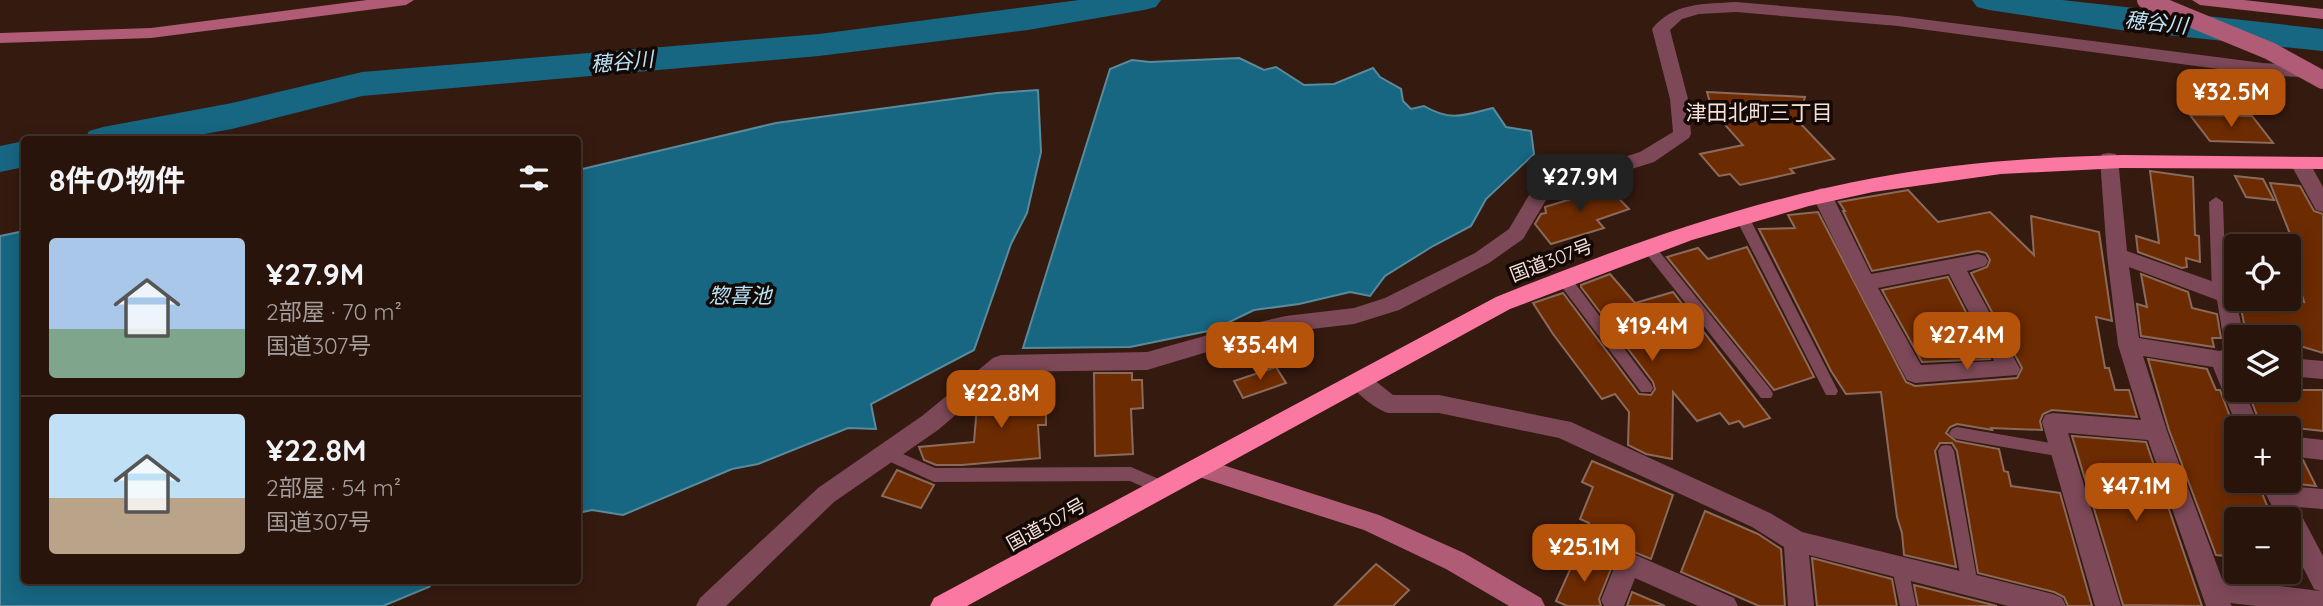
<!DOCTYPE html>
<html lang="ja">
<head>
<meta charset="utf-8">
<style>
	:root { --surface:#28140b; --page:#342119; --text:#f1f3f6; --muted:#a59e9d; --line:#44332c; --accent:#b45309 }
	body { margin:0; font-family:Quicksand,"Noto Sans JP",sans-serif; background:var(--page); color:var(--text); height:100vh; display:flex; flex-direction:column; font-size:26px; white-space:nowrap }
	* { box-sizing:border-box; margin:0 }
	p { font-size:23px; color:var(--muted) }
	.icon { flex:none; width:38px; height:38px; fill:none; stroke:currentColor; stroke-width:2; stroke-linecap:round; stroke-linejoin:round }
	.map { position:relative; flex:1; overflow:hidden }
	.details { position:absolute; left:21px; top:136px; width:560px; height:448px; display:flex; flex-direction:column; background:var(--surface); border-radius:7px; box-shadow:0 4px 18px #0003,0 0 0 2px var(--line) }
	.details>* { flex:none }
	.controls { position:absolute; left:2224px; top:234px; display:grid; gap:14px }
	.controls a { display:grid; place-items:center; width:77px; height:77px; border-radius:7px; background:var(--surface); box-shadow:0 4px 18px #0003,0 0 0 2px var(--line); font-size:35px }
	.price { position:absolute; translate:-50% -60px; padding:0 16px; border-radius:14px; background:var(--accent); color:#fff; font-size:23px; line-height:46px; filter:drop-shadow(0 2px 4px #0008) }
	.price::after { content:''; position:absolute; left:50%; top:42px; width:21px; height:16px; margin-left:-10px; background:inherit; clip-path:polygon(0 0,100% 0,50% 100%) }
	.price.active { background:#222; color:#fff }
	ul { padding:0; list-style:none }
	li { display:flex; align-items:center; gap:21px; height:175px; padding:0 28px }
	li+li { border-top:2px solid var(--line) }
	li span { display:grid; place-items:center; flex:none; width:196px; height:140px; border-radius:7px; color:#555 }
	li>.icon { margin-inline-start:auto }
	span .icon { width:84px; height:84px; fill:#fffc; stroke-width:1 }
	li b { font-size:30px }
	h2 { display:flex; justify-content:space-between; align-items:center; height:84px; padding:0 28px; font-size:30px }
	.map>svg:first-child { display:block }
</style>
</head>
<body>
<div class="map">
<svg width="2323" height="606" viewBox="0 0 2323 606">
	<rect width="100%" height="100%" fill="#351a0f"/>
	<g fill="#176682" stroke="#598b9c" stroke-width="2">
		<path d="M1239,58L1264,70L1276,67L1304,85L1334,84L1373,68L1380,77L1401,89L1403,101L1411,109L1424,106C1451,122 1465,115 1493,108L1506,127L1531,131L1534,154L1486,199L1471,226L1433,246L1385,276L1370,296L1350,292L1299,304L1254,310L1213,330L1130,347L1023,348L1110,69L1132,60L1150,62Z"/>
		<path d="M1038,90L1041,152L1027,213L1011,244L974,350L871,404L876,429L848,428L758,464L732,469L623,515L592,510L578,513V170L776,123L997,93Z"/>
		<path d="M24,231V581H435L429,587L383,606H0V236Z"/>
	</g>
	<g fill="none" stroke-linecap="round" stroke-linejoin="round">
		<g fill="#176682" fill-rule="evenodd">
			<path d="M1079,0H1161L1156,7L1144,10L1028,30L819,56L362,96L232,129L172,140H84L89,131L103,127L232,103L362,72L819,34Z"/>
			<path d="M1972,0H2062L2323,29V51L2127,31L1989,10L1977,7Z"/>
			<path d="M24,141V167L0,172V146Z"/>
		</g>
	</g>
	<g fill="#6d2b01" stroke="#8b6a5b" stroke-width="2">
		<path d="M1707,92L1805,97L1798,121L1834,159L1790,169L1794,173L1740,185L1730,174L1719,176L1700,154L1743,145L1712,110Z"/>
		<path d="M2190,115L2252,116L2273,143L2210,141Z"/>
		<path d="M2150,171L2193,177L2195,235L2199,236L2200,262L2186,258L2187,267L2182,268L2138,252L2136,236L2159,243Z"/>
		<path d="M2235,176L2263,179L2274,200L2246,197Z"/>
		<path d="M1602,181L1629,209L1597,220L1604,228L1551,244L1535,224L1541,214L1546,213L1545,207L1584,195L1578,189Z"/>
		<path d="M2270,183L2300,186L2314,211L2323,214V353L2300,346L2299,338H2247L2239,299H2295L2304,302L2292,260L2301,262Z"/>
		<path d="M1908,190L1938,222L1990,212L2034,255L2031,216L2099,232L2112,321L2096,317L2105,368H2109L2115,390H2129L2137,417L2052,410L2043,414L2040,421L2042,430L1991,428L1992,430L1957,424L1950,427L1946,433L1956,441L1999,449L2004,471L2008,472L2011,486L2060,493L2092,606H2068L2064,597L2054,592L1978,573L1957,451L1952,443H1940L1935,451L1956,567L1904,555L1902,533L1897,517L1881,392L1846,394L1831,371L1759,229L1795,228L1788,215L1818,212L1906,382L1915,386L2017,378L2022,368L1971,273L1987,267L1990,260L1986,253L1978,251L1872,271L1843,211H1845L1839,202Z"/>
		<path d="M1747,247L1814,377L1774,390L1667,257L1698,248L1708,259Z"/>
		<path d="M1610,274L1635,303L1673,292L1770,418L1744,427L1739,421L1729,424L1720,413L1697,421L1673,392L1672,459L1646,454L1628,445L1629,412L1615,394L1602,399L1553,334L1533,303L1563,293L1639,394L1651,395L1655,389L1653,382L1581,287V285Z"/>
		<path d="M2141,274L2188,292L2192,308L2217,314L2221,338H2212L2214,347L2141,336L2137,304L2147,307Z"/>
		<path d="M1948,277L1990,359L1922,362L1882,290Z"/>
		<path d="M2148,359L2207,369L2216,390H2220L2236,433V481H2257L2273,520H2236V557L2216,555L2169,430Z"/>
		<path d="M1276,367L1286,383L1243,398L1234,381Z"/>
		<path d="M1094,373H1132V380H1142L1143,408L1131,409L1133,454L1095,456Z"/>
		<path d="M1018,374H1046V425H1038L1040,458L962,465H936L924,460L919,447L974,442L977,406L1016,405Z"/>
		<path d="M2247,390H2323V431L2286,427L2287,429L2262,428Z"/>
		<path d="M2072,436L2146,442L2202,606L2123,605Z"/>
		<path d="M2289,459L2303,460L2316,486L2289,483Z"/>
		<path d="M1592,461L1673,495L1651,559L1585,532L1589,523L1580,519L1593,487L1582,482Z"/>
		<path d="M897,470L934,485L921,508L882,496Z"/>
		<path d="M1705,511L1758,534L1781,549L1785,606H1759L1681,572Z"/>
		<path d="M1577,554L1611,569L1599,599L1601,606H1567L1556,601Z"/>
		<path d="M1812,558L1892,579L1897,606H1817Z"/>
		<path d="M1376,564L1409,590L1393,606H1334Z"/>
		<path d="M1914,585L1997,606H1918Z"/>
		<path d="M1632,592L1665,606H1627Z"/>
	</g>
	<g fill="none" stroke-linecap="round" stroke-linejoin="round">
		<g fill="#7d4958" fill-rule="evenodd">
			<path d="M2216,197L2223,202L2226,292L2219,297L2212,292L2209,202Z"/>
			<path d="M1741,210L1748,215L1838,391L1836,395H1826L1824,391L1734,215Z"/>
			<path d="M1649,243L1654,245L1771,390L1773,394L1771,398H1761L1644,251L1642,248L1644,245Z"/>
			<path d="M1563,273L1568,274L1651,384L1653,388L1651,392H1641L1558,282L1556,278Z"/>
			<path d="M1957,427L2062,445L2067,446L2070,451L2067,456L2062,457L1957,439L1952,437L1949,433L1952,429Z"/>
			<path d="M1946,445L1951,446L1954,451L1978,585L1976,590L1970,592L1964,590L1962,585L1938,451L1941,446Z"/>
			<path d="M887,447L935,468L1131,467L1168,483L1170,488L1168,493L1162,495L1130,481L934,482L882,458L879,453L882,448Z"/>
			<path d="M1900,561L1906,563L1908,568L1916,606H1900L1892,568L1894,563Z"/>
		</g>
		<g fill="#7d4958" fill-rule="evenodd">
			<path d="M1736,2L1898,16L2263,63L2314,66L2323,72L2314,78L2263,75L1898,26L1736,12L1699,14L1682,19L1670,30L1688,99L1691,134L1689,138L1654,162L1549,195L1523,239L1489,263L1399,310L1354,324L1286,332L1237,343L1147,370L1006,372L938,430L834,502L726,606H696L700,598L818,488L922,416L993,358L1001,355L1147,352L1237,327L1286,316L1354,308L1385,298L1475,253L1509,229L1535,185L1640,152L1673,132L1670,99L1652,29C1673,2 1705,4 1736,2Z"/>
			<path d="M2109,153L2116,154L2118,159L2127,251L2234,289L2244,338H2236V390H2244L2260,429H2238L2213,367L2143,356L2167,431L2222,579L2320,591L2314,589L2289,540V520H2279L2259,481H2283L2286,486L2323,489V509L2297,507L2323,556V606H2256L2230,603L2232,606H2206L2148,440L2068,433L2121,606H2095L2042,422L2045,415L2053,413L2141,420L2118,345L2107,255L2100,159L2102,154ZM2129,267L2217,300L2225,348L2220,351L2139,338Z"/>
			<path d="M2300,157L2307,158L2323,187V212L2316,210L2290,163L2293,158Z"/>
			<path d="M1822,188L1829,190L1832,195L1871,274L1978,254L1985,256L1988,261L1985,266L1967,271L2020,369L2017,375L1915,383L1907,380L1855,283L1812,195L1815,190ZM1949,274L1994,361L1921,365L1878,288Z"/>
			<path d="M2289,358L2323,361V379L2289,376Z"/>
			<path d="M1360,372L1368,375L1393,395H1439L1571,422L1770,513L1802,532L2053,594L2062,598L2066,606H2008L1809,555L1814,606H1788L1784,547L1752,527L1559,438L1439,413H1388C1374,408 1356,394 1349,381L1352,375Z"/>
			<path d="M2289,436L2323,440V460L2289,456Z"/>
			<path d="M1588,534L1734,598L1738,606H1698L1635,578L1624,606H1604L1601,600L1614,568L1579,553L1576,545L1579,537Z"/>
		</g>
		<g fill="#b05c76" fill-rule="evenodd">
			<path d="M367,0H414L406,5L151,38L0,43V33L151,28Z"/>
			<path d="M2192,0H2244L2323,9V19L2200,5Z"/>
			<path d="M1201,458L1379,515L1464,553L1541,598L1545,606H1509L1446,569L1364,530L1193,475L1189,468L1193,461Z"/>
		</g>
		<path fill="#fb78a3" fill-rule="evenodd" d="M2122,155L2323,157V169L2122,168L2001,174L1873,192L1809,206L1692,240L1510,309L967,606H930L934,598L1496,297C1618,248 1744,202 1874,178C1956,163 2039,157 2122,155Z"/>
		<path stroke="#b05c76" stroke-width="18" d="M2146,0L2270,51L2323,80"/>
	</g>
	<g text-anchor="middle" stroke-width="7" stroke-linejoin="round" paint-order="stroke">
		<g font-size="19" fill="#f4e1da" stroke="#140805">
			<text transform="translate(1551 260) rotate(-21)" y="7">国道307号</text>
			<text transform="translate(1046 524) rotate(-29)" y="7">国道307号</text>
		</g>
		<g font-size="21" font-style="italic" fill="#b8e5f9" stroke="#140805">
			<text transform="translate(2156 23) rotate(6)" y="7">穂谷川</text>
			<text transform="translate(622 62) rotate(-5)" y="7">穂谷川</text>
			<text x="740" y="303">惣喜池</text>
		</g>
		<g font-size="21" fill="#f4e1da" stroke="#140805">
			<text x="1759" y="120">津田北町三丁目</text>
		</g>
	</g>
</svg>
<div class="controls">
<a><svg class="icon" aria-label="locate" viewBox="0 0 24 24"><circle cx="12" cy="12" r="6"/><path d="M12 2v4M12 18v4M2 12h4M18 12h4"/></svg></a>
<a><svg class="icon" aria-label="layers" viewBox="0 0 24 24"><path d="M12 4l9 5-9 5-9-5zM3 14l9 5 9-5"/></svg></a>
<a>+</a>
<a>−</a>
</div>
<b class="price" style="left:2231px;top:129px">¥32.5M</b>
<b class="price active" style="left:1580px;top:214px">¥27.9M</b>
<b class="price" style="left:1652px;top:363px">¥19.4M</b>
<b class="price" style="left:1967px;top:372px">¥27.4M</b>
<b class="price" style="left:1260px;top:382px">¥35.4M</b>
<b class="price" style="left:1001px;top:430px">¥22.8M</b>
<b class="price" style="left:2136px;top:523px">¥47.1M</b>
<b class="price" style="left:1584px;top:584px">¥25.1M</b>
<section class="details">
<h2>8件の物件<svg class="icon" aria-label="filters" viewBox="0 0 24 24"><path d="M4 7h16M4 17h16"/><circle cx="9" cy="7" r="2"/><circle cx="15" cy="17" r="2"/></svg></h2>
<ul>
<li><span style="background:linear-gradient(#a9c7e8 65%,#7fa58c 0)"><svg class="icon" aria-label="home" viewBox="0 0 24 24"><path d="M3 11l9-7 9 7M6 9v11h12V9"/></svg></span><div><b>¥27.9M</b><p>2部屋 · 70 m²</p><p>国道307号</p></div></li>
<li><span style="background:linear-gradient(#bfe0f5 60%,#b9a48a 0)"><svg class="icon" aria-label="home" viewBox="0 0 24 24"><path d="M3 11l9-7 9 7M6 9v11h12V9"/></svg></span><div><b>¥22.8M</b><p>2部屋 · 54 m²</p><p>国道307号</p></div></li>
</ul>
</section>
</div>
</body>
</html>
